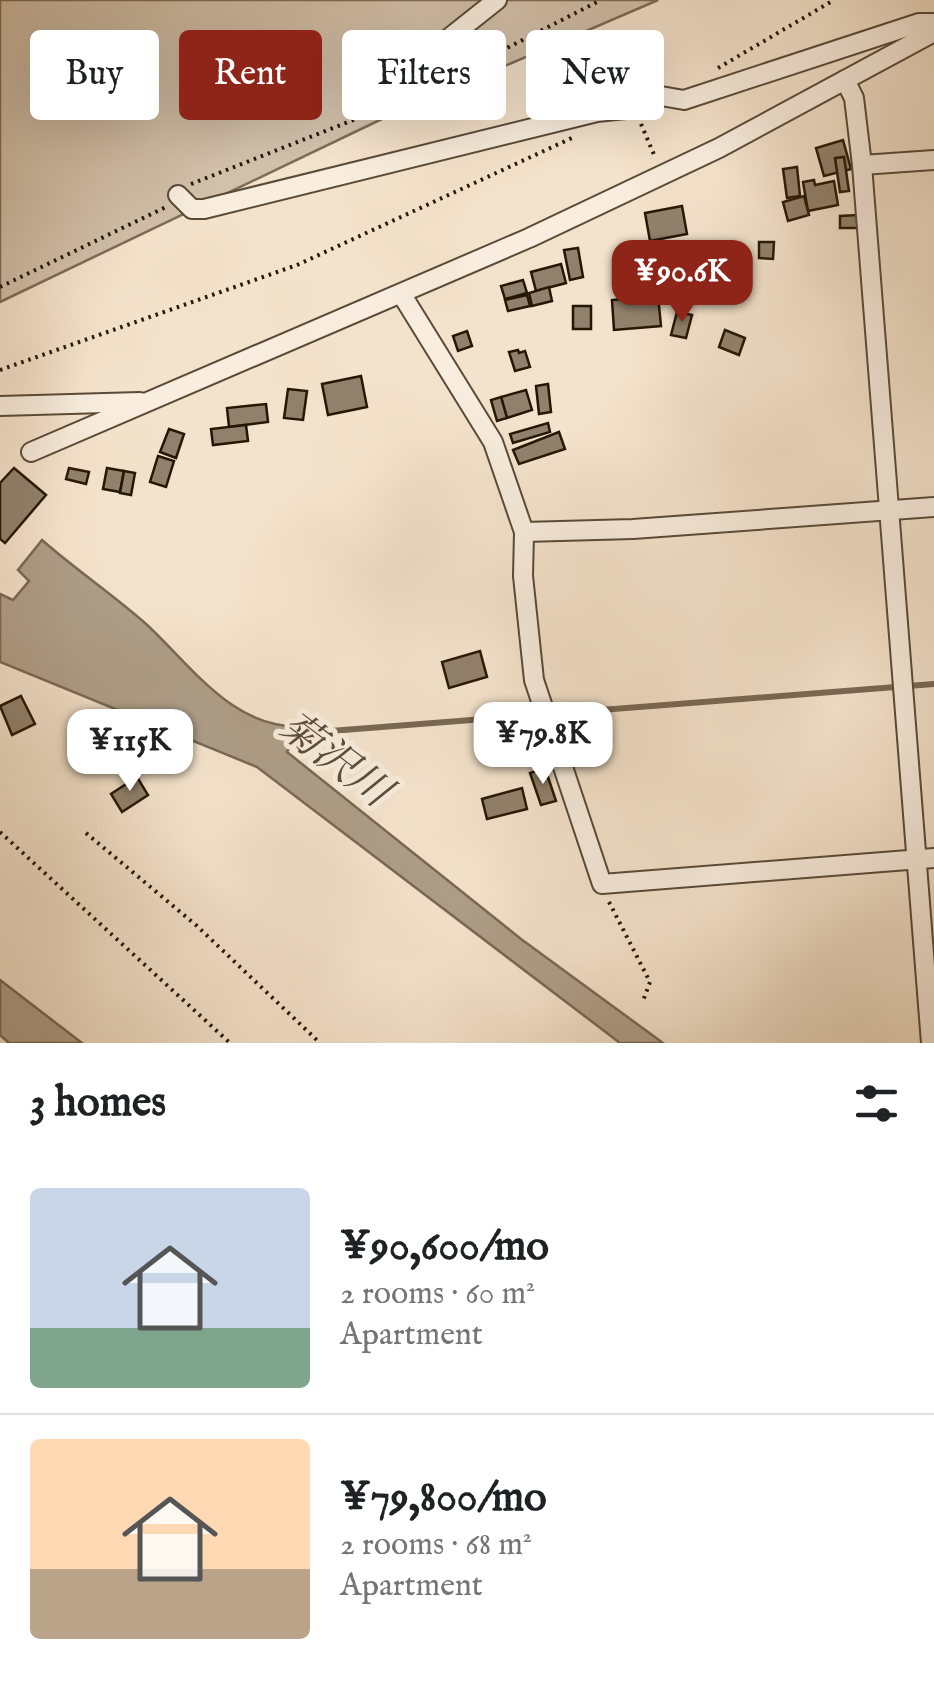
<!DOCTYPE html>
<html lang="en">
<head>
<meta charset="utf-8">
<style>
	:root { --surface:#fff; --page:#f2f2f2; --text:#202124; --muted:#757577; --line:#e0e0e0; --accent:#8f2418 }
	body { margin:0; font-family:"IM FELL English","Noto Serif JP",serif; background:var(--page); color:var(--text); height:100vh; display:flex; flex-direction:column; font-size:38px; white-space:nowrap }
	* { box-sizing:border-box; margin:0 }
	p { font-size:32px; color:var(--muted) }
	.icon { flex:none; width:55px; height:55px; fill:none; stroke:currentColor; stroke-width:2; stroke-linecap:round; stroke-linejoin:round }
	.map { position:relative; height:1043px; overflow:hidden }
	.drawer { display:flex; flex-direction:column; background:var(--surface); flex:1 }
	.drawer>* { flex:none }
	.guide { position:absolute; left:30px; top:30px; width:875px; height:90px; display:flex; gap:20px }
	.price { position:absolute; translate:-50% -85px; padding:0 22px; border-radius:20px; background:#fff; color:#222; font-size:32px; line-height:65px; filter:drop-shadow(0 2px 5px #0008) }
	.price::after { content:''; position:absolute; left:50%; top:60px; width:30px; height:22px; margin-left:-15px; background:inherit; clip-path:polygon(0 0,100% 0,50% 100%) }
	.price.selected { background:var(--accent); color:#fff }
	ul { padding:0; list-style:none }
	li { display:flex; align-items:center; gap:30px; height:250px; padding:0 30px }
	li+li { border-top:2px solid var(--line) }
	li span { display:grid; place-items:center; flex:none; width:280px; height:200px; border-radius:10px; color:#555 }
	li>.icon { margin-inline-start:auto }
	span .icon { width:120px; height:120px; fill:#fffc; stroke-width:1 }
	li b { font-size:42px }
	h2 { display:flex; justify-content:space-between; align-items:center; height:120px; padding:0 30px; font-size:42px }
	.pill { padding:0 35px; border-radius:10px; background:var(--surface); box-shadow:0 10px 40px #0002; font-size:35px; line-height:90px }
	.pill.selected { background:var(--accent); color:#fff }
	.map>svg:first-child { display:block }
</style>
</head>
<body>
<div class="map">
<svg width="934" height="1043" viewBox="0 0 934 1043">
	<rect width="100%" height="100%" fill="#f4e3cc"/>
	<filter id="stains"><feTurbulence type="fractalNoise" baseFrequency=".002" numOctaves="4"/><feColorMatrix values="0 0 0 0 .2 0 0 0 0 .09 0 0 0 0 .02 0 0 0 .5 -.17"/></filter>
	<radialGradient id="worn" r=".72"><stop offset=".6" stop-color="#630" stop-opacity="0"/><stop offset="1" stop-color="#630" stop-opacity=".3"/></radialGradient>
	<path fill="#d1c0aa" stroke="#7c6c58" stroke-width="2.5" d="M0,0H658L384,118L0,302Z"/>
	<g fill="#ae9e88" stroke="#786854" stroke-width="2.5">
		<path d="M42,540C75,569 112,594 145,623C191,665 233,730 302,726L287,752L521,939L663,1043H620L257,767L0,662V594L13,600L29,581L18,570Z"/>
		<path d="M0,980L82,1043H9L0,1035Z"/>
	</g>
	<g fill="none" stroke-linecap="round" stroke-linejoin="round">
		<path stroke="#786854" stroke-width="6" d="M292,734L934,684"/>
	</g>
	<g fill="#91816c" stroke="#261705" stroke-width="2.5">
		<path d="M843,140L851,169L824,176L816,148Z"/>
		<path d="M844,157L849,191L840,192L835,158Z"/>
		<path d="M797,167L800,196L787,198L783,169Z"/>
		<path d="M814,180L815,185L834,181L838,205L808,211L803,182Z"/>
		<path d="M804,196L809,215L788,221L783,202Z"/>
		<path d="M682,206L687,234L650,241L645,213Z"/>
		<path d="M858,215V228H840V216Z"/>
		<path d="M759,242H774L773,259L759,258Z"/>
		<path d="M578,248L583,277L570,280L564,250Z"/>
		<path d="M673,263L675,282L654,284L652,264Z"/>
		<path d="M561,264L566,283L536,291L531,272Z"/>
		<path d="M523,280L527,293L505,299L501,286Z"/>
		<path d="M549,287L552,301L532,306L529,293Z"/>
		<path d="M527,295L530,306L508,311L505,300Z"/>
		<path d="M658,295L661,326L614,330L612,300Z"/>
		<rect x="573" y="306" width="18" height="23"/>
		<path d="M677,312L692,315L686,338L671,335Z"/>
		<path d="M725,330L745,338L739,355L719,347Z"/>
		<path d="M467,331L472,346L458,351L453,336Z"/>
		<path d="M518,350L519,353L525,351L530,367L515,371L509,352Z"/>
		<path d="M361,376L367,407L328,415L322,384Z"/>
		<path d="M548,384L551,412L539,414L536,386Z"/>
		<path d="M288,389L307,391L303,420L284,418Z"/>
		<path d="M526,390L532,410L507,418L501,397Z"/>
		<path d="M501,397L507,418L497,421L491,400Z"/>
		<path d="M266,404L268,422L229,427L227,408Z"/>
		<path d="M548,423L550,432L513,443L510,434Z"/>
		<path d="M246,425L248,441L213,445L211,429Z"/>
		<path d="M169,429L184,434L176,458L160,452Z"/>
		<path d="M559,432L565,449L519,464L513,450Z"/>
		<path d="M158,456L174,461L166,487L150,482Z"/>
		<path d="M14,468L46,495L5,543L0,539V483Z"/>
		<path d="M69,468L89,472L86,484L66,479Z"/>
		<path d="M107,468L124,471L120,492L103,489Z"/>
		<path d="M124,471L135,473L131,495L120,493Z"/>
		<path d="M480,651L487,677L449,688L442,662Z"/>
		<path d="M21,696L35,724L12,735L0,706Z"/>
		<path d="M137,749L141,762L117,770L113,757Z"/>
		<path d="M545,768L556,801L541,805L530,773Z"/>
		<path d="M137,777L148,795L122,812L111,794Z"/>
		<path d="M522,788L527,809L487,819L482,799Z"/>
	</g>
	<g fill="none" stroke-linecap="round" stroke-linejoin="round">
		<g stroke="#5a4a37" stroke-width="22">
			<g id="minor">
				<path d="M444,42L497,0"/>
				<path d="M845,80L854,98L862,165L931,1043"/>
				<path d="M862,165L934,160"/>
				<path d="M178,195L192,209H204L597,112L635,108L661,96L684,100L919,23H934"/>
				<path d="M402,295L493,442L524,532L523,576L534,680L602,884L934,858"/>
				<path d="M0,406L140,402"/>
				<path d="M31,452L529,238L719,148L934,32"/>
				<path d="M524,532L633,529L934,507"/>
			</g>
		</g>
		<g stroke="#261705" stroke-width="4" stroke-dasharray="2.5 5" stroke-linecap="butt">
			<path d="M718,68L834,0"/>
			<path d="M641,124L655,157"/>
			<path d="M191,184L409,98L601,0"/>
			<path d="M0,287L166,207"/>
			<path d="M0,370L297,265L574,137"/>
			<path d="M0,832L230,1043"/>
			<path d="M86,833L197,926L320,1043"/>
			<path d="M609,902L650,982L643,1001"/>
		</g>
		<use href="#minor" stroke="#f8edde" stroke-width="18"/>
	</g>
	<g text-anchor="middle" stroke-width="10" stroke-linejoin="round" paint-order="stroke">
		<g font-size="42" font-style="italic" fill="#5c4d39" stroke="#f8edde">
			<text transform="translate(336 758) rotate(37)" y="15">菊沢川</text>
		</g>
	</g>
	<rect width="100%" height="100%" filter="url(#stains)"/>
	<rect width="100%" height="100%" fill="url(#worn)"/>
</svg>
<b class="price selected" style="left:682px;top:325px">¥90.6K</b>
<b class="price" style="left:543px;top:787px">¥79.8K</b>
<b class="price" style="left:130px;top:794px">¥115K</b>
<div class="guide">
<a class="pill">Buy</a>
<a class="pill selected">Rent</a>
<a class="pill">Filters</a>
<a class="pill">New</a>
</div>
</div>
<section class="drawer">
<h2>3 homes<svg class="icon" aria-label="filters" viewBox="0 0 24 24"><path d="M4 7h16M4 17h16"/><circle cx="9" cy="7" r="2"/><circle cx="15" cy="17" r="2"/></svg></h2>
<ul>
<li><span style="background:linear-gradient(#c9d6e8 70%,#7fa58c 0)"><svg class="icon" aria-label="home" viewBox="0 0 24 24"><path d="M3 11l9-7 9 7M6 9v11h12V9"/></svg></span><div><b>¥90,600/mo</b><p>2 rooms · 60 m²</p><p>Apartment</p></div></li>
<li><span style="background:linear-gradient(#ffd9b3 65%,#b9a48a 0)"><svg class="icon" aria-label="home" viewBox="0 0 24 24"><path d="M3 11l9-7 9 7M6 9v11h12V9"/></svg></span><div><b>¥79,800/mo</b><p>2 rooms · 68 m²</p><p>Apartment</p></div></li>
</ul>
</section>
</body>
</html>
